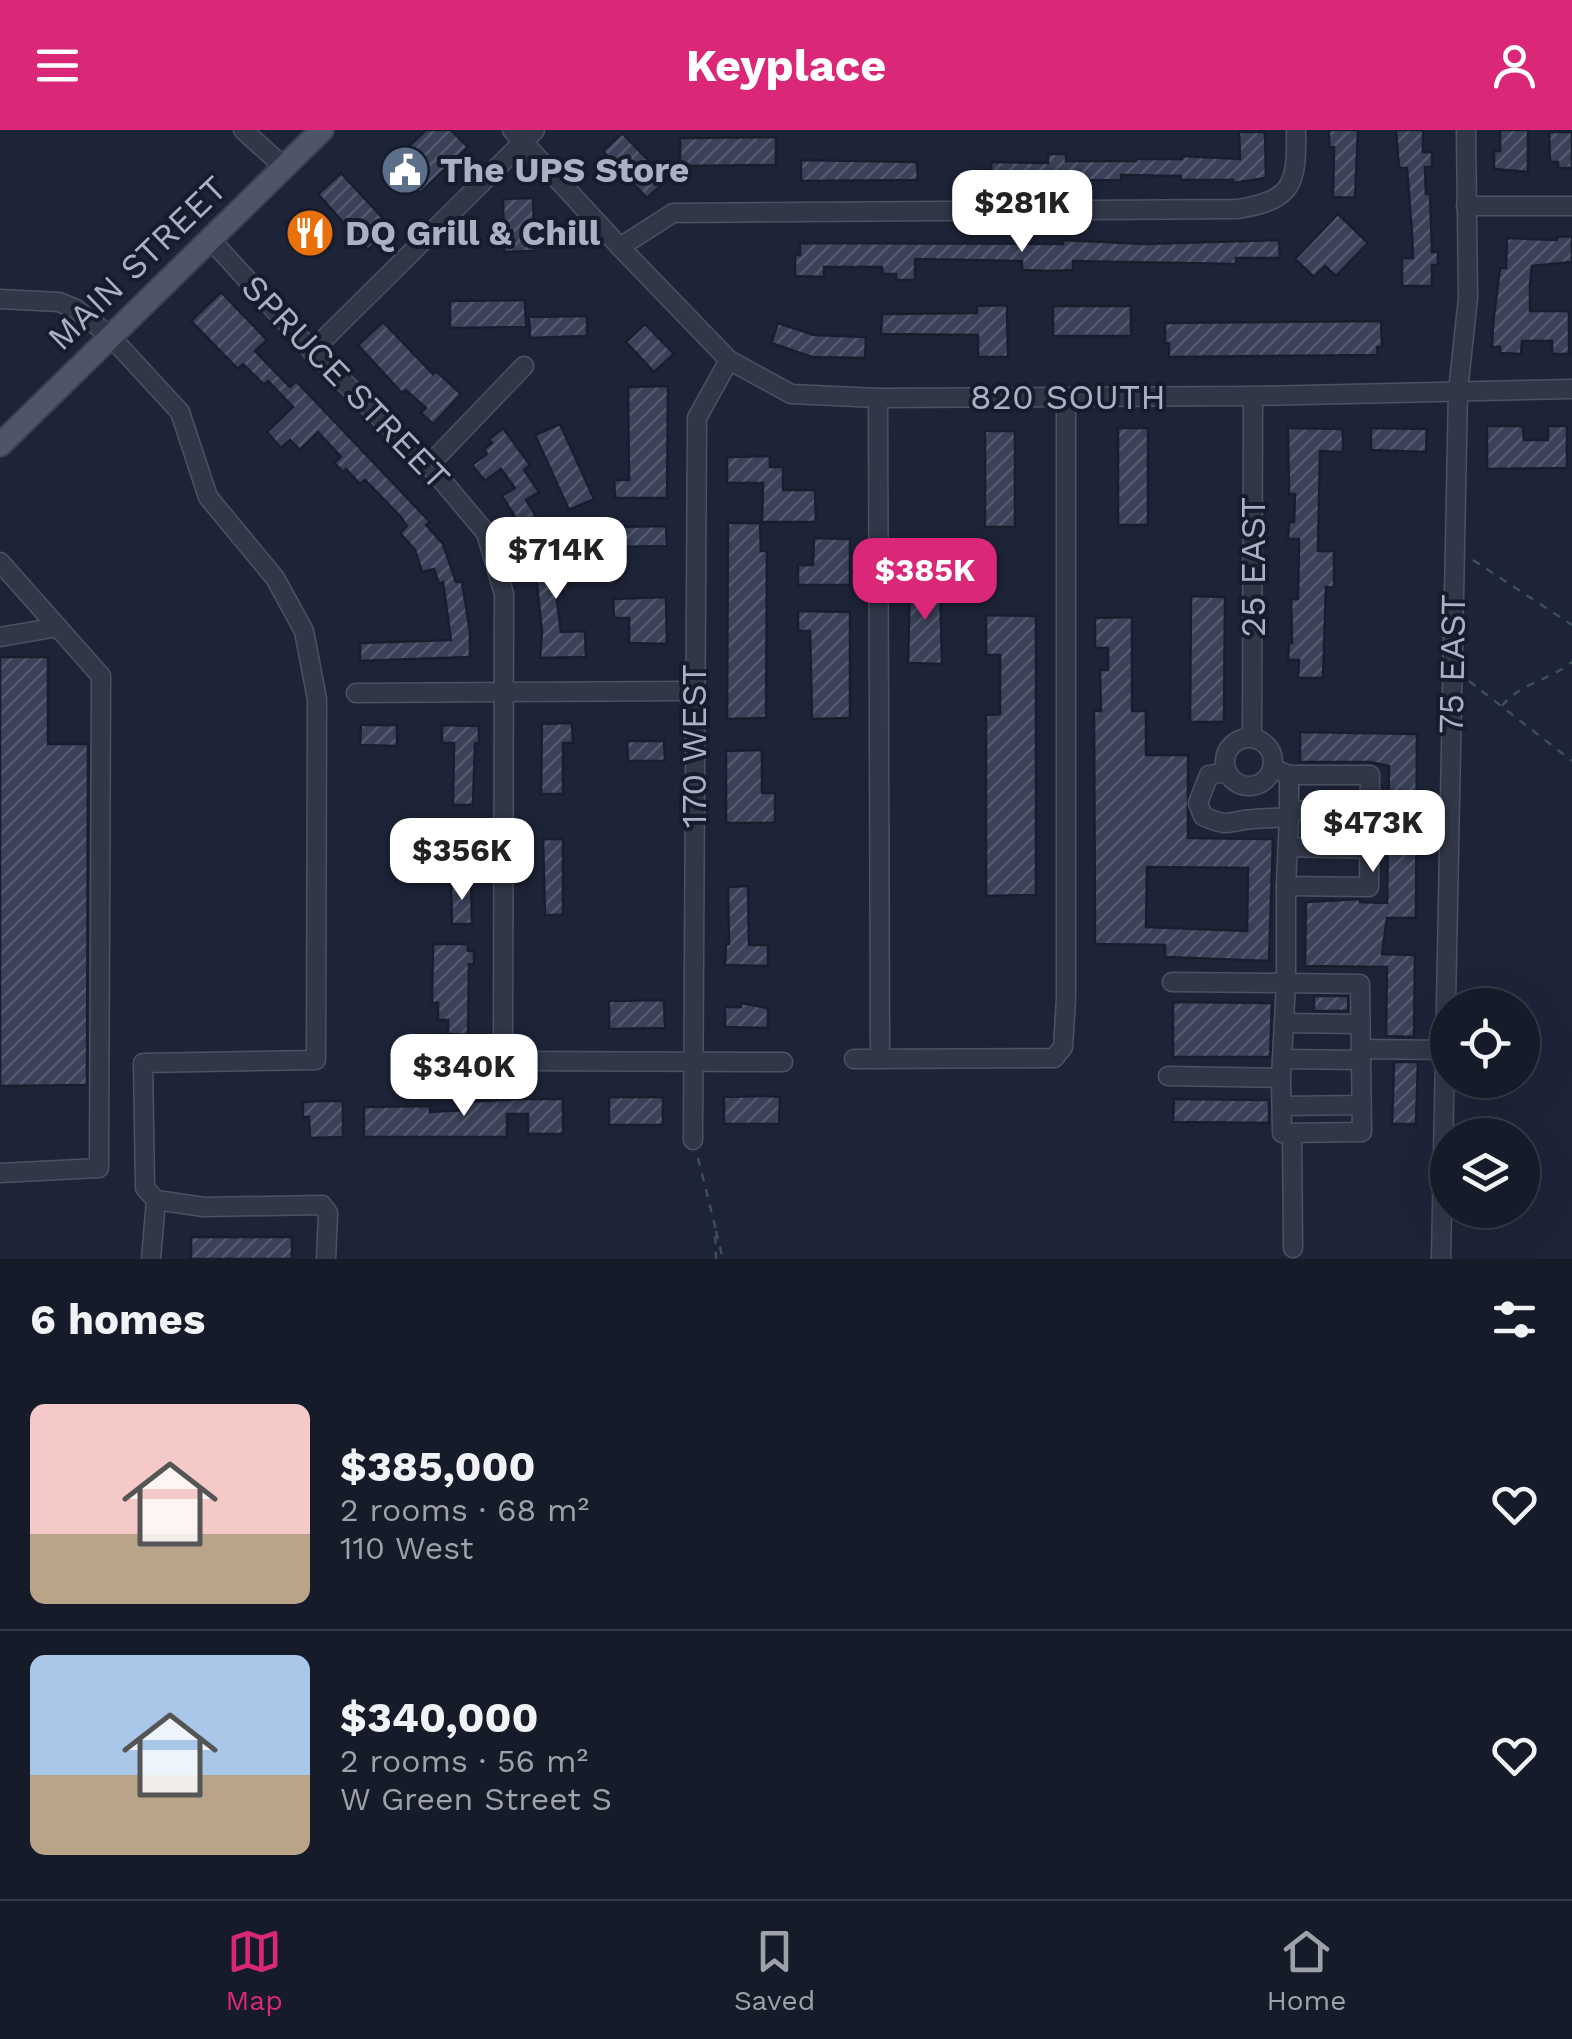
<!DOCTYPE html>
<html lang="en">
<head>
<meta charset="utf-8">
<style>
	:root { --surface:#161b2a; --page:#232836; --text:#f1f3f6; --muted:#9ea1a8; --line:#353947; --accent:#db2777 }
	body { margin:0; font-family:"Work Sans",sans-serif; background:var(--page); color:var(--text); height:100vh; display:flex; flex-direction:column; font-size:38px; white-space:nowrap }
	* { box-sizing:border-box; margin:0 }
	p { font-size:32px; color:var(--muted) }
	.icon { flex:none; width:55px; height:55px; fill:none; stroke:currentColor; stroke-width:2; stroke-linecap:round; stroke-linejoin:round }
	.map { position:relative; height:1129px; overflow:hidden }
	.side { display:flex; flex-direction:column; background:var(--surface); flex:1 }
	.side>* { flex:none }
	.buttons { position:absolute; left:1430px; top:858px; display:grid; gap:20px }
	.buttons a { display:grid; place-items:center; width:110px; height:110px; border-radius:50%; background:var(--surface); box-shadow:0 10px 40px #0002,0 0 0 2px var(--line); font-size:50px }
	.price { position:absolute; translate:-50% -85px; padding:0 22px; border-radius:20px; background:#fff; color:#222; font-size:32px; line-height:65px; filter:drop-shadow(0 2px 5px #0008) }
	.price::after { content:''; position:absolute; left:50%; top:60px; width:30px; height:22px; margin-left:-15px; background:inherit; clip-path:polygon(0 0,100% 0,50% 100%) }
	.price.current { background:var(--accent); color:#fff }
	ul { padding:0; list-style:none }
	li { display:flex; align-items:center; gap:30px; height:250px; padding:0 30px }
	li+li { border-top:2px solid var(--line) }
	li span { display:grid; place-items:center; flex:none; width:280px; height:200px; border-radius:15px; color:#555 }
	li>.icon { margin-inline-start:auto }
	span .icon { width:120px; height:120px; fill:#fffc; stroke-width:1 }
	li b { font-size:42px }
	h2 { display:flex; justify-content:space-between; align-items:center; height:120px; padding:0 30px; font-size:42px }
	header { display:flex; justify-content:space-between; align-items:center; height:130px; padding:0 30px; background:var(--accent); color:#fff; font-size:45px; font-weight:700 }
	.tab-bar { display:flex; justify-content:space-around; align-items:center; height:140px; border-top:2px solid var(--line); background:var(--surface); font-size:28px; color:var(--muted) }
	.tab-bar a { display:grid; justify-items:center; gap:5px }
	.tab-bar .current { color:var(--accent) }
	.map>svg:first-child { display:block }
</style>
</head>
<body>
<header><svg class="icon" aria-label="menu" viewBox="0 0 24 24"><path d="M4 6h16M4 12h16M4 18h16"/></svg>Keyplace<svg class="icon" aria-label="person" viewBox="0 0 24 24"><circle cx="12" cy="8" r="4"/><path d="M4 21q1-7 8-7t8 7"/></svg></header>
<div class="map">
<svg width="1572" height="1129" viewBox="0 0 1572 1129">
	<defs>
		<pattern id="building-hatch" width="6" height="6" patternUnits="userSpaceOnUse" patternTransform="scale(2.5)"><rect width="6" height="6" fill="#3a4158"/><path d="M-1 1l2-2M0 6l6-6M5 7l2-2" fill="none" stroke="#545a6e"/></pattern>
	</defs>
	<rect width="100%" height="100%" fill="#1e2438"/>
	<g fill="url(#building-hatch)" stroke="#191e2f" stroke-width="2.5" fill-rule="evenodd">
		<path d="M426,0H451L468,17L420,63L391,33Z"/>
		<path d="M1329,0H1358L1355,68L1333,67L1334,17H1329Z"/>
		<path d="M1396,0H1423V22H1432V37H1425L1426,64H1430L1432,122H1438V135H1432V156H1402V128H1413L1412,103L1407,38H1399Z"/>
		<path d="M1500,0H1528V42L1494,39V21H1500Z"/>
		<path d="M1239,2H1265L1266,48L1233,53V50H1181V46L1121,45V50L992,51L991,32L1048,33V24H1066V31H1136V29H1182V26L1240,29Z"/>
		<path d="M1549,2H1572V38H1558V32H1550Z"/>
		<path d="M622,3L667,50L647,68L603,21Z"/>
		<path d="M776,7V35L680,36V8Z"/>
		<path d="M801,30L917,32L918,50L801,51Z"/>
		<path d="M341,43L388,94L376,104L381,109L368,120L318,64Z"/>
		<path d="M533,68L535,121L504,122L503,69Z"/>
		<path d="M302,78L335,113L319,128L285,94Z"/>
		<path d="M1338,84L1368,113L1336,146L1325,136L1314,147L1295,129Z"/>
		<path d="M1572,106V132L1532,136L1530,155V181H1569V224H1552V211H1522L1521,224L1500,223V217H1492L1493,194L1500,138H1506L1507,108L1557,110V107Z"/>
		<path d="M1063,110L1145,114L1279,110L1280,128H1236V134L1073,131V140L1051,141L1022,140V131L915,129V150H896V144H883L882,137H824V147L795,146V125H800V113L1063,114Z"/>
		<path d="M221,162L267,210L255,221L290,257L296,251L430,392L426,395L443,414L456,452H462L470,502V527L360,531V513L451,510L443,452L439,454L434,439L422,442L415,420L400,403L407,396L400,386L365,350L360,354L346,339L343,342L334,333L341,327L318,302L300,320L290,310L281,318L267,302L293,277L268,251L264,255L243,234L238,239L191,191Z"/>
		<path d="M525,170L526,197L450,198V171Z"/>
		<path d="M1007,175L1008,227H978V205L881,204L882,184L977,183V176Z"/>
		<rect x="1053" y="176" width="78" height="30"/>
		<path d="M587,186V206L530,208L529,187Z"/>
		<path d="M1381,191L1382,217H1377L1378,225L1169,227V213H1165V193Z"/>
		<path d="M383,192L433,244L436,241L461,264L433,294L421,283L426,278L406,260L402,263L358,215Z"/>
		<path d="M778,193L814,205L866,207L865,228L812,227L771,213Z"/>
		<path d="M645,194L674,224L654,242L626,212Z"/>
		<path d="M668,256L667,368H615L614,350H629L628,257Z"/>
		<path d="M560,294L594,369L569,380L535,305Z"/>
		<path d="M1487,296H1523L1524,310H1548V296H1567V338L1487,339Z"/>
		<path d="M503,298L530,335L524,340L539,362L526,370L544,399L529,409L502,366L515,358L501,339L485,351L472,335L487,324L484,319L492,313L489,309Z"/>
		<rect x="1118" y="298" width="30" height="97"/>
		<path d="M1288,298L1343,299V322L1320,321L1318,421H1334V458L1326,457L1323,548H1298L1299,530H1288L1289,513H1292L1291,469H1298L1299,409H1288L1289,392H1294L1295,364H1289Z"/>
		<path d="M1371,298L1427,299L1426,322L1371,320Z"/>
		<rect x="985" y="301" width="30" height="96"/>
		<path d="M770,326V337H783V360H815L816,392H762L763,353H727V327Z"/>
		<path d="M728,393H760L761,421H767L766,588L727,589Z"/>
		<path d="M666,396L667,416L615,417V397Z"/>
		<path d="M814,408L850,409V455H798V435H813Z"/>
		<path d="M570,414L578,426L580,440L561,442L563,463H556L561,502L585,501L586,527L540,528L542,502L536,446L532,447L530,431L542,429L536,419Z"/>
		<path d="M910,451H940L942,534L908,533Z"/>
		<path d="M1191,466L1225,467L1224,592H1190Z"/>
		<path d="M666,467L667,514L629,513V488H614L613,469Z"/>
		<path d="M798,481L850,482V588L812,589L810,501H798Z"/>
		<path d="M986,485L1036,486V765L986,766V585L1000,584V525H986Z"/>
		<path d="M1132,487V581H1146V625H1188V708L1273,709L1269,831L1165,827V815L1095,814L1094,581H1101L1100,540H1108V518H1095V488ZM1147,737L1248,738L1247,801L1146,797Z"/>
		<path d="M0,527H48V614H88L87,955L0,956Z"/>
		<path d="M572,593L573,613H563V664H541L542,594Z"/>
		<path d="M361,595H397V616L360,615Z"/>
		<path d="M442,595L479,596V613H475L473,675H453L454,613H442Z"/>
		<path d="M1300,602L1417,604L1416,788H1387L1382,824L1415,825L1414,907L1386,906L1387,837L1305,836L1306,772L1360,769V772L1387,773L1389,636L1370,632H1300Z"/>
		<path d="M627,611H664L665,631H628Z"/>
		<path d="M762,620V663H775V693H726V621Z"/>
		<path d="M543,709H563V785H545Z"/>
		<path d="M471,752L472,794H452L451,753Z"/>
		<path d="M748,756L749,815H768V836L725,835L726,814H729L728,757Z"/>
		<path d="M433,814H468V821H474V834H469L468,905L448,904V890H438V873H432Z"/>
		<rect x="1314" y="866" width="34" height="15"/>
		<path d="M664,870L665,898L609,899V871Z"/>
		<path d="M1173,872L1272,873L1270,927H1173Z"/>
		<path d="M741,873L768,878V898L725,897V877H741Z"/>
		<path d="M1394,932H1418L1416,994H1392Z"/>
		<path d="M766,966L780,967L779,994H724V967Z"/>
		<rect x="609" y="967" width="54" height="28"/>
		<path d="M520,969H563V1004H528V984H507V1007H364V977L430,976V982L464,980V972Z"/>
		<path d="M1174,969L1269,970V993L1173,992Z"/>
		<path d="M320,971H343V1007L310,1008L309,987H303V972Z"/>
		<rect x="191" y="1107" width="101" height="22"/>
	</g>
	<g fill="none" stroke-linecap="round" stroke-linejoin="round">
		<g stroke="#4c5163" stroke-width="21">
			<g id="minor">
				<path d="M243,0L284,37"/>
				<path d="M512,0L620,117L673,83L1238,79C1294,70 1297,53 1296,0"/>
				<path d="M1466,76H1572"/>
				<path d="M211,110L312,221L429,335L486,403L504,464L503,931"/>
				<path d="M620,117L729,230L791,264L878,268L1253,266L1572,259"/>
				<path d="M0,169L59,172L76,179L111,207L180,282L208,367L275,448L304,501L317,569L316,930L143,933L145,1058L156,1070"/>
				<path d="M312,221L535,0"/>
				<path d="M878,268L880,929"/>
				<path d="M429,335L524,236"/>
				<path d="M0,432L101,546L99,1038L0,1043"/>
				<path d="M0,507L58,497"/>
				<path d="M356,563L694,561"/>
				<path d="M1252,608L1253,266"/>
				<circle cx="1249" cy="632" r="24"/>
				<path d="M1227,642L1209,645L1198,673L1203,686C1231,699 1229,690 1254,689C1266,688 1278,688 1289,687V645L1272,638"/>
				<path d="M1289,645H1370L1369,757L1286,756L1289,687"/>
				<path d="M1289,680L1370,683"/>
				<path d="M1288,717L1369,719"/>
				<path d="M1172,852L1286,853V756"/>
				<path d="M1284,893L1360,894"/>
				<path d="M1361,919L1445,920"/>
				<path d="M854,929L1054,928L1063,917L1066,869V267"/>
				<path d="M1282,929L1361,930"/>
				<path d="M421,934L503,931L783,932"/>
				<path d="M1168,946L1281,948L1282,1003L1362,1002L1360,854L1286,853L1281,948"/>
				<path d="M1282,976L1362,975"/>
				<path d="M1292,1003L1293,1118"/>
				<path d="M693,1010L697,288L729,230"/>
				<path d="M156,1070L204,1077L322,1075L328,1083L326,1129"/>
				<path d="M151,1129L156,1070"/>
				<path d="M1441,1129L1458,261L1468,168L1466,0"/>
			</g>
		</g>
		<g stroke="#3b4052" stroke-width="26">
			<path id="major" d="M0,315L322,0"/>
		</g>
		<g stroke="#3d4f56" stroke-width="2.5" stroke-dasharray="8 8" stroke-linecap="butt">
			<path d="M1473,430L1572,495"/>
			<path d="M1469,551L1572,631"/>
			<path d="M1502,576C1520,553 1550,550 1572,532"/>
			<path d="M698,1028L715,1096L716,1129"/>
			<path d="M716,1101L723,1129"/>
		</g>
		<use href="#minor" stroke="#323748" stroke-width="18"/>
		<use href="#major" stroke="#4f5569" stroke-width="22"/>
	</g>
	<defs>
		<g id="civic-disc" transform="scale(2.5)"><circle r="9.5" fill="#5c6f8a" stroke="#171c2d"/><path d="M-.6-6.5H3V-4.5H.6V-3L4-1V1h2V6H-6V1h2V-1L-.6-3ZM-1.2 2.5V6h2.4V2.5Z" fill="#fff"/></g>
		<g id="restaurant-disc" transform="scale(2.5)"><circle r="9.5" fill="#e8710a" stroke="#171c2d"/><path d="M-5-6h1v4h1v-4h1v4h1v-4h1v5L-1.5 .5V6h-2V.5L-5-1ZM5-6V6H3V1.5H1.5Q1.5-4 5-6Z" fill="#fff"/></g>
	</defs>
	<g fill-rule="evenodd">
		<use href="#civic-disc" x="405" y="40"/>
		<use href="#restaurant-disc" x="310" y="103"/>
	</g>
	<g text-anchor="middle" stroke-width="8" stroke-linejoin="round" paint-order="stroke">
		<g font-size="35" font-weight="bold" fill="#abb1c5" stroke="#171c2d" text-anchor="start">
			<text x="440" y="52">The UPS Store</text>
			<text x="345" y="115">DQ Grill &amp; Chill</text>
		</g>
		<g font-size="35" fill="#abb1c5" stroke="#171c2d">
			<text transform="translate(137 133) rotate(-44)" y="12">MAIN STREET</text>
			<text transform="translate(346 252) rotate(46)" y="12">SPRUCE STREET</text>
			<text x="1068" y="279">820 SOUTH</text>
			<text transform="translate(1253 437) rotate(-90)" y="12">25 EAST</text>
			<text transform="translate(1452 534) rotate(-89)" y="12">75 EAST</text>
			<text transform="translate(694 616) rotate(-90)" y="12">170 WEST</text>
		</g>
	</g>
</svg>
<div class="buttons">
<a><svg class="icon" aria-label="locate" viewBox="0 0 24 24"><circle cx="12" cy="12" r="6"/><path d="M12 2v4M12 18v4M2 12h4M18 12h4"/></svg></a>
<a><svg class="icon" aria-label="layers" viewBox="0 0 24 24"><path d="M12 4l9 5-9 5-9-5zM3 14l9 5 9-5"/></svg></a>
</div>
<b class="price" style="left:1022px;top:125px">$281K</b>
<b class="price" style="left:556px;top:472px">$714K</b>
<b class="price current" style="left:925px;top:493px">$385K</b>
<b class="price" style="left:1373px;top:745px">$473K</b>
<b class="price" style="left:462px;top:773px">$356K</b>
<b class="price" style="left:464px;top:989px">$340K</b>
</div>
<section class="side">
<h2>6 homes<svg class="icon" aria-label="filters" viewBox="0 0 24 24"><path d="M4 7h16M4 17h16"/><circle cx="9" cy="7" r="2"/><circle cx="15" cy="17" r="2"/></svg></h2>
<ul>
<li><span style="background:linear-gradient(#f6c9c9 65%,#b9a48a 0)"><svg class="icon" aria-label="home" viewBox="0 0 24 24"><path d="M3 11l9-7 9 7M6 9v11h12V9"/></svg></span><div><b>$385,000</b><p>2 rooms · 68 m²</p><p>110 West</p></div><svg class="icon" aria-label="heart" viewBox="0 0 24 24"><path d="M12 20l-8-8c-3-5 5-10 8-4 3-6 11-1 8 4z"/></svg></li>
<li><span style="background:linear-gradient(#a9c7e8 60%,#b9a48a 0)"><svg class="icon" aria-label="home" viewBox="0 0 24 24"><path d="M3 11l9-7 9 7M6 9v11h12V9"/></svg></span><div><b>$340,000</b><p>2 rooms · 56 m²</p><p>W Green Street S</p></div><svg class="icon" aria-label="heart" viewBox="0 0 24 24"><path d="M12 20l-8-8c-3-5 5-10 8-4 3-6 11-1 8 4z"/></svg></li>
</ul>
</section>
<nav class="tab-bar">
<a class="current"><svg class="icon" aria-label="map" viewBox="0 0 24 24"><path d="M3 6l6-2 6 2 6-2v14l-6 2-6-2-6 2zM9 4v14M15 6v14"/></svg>Map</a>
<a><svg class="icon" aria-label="saved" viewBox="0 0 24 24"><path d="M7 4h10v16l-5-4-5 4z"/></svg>Saved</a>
<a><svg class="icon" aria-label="home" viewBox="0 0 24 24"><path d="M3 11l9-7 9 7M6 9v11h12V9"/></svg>Home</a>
</nav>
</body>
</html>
